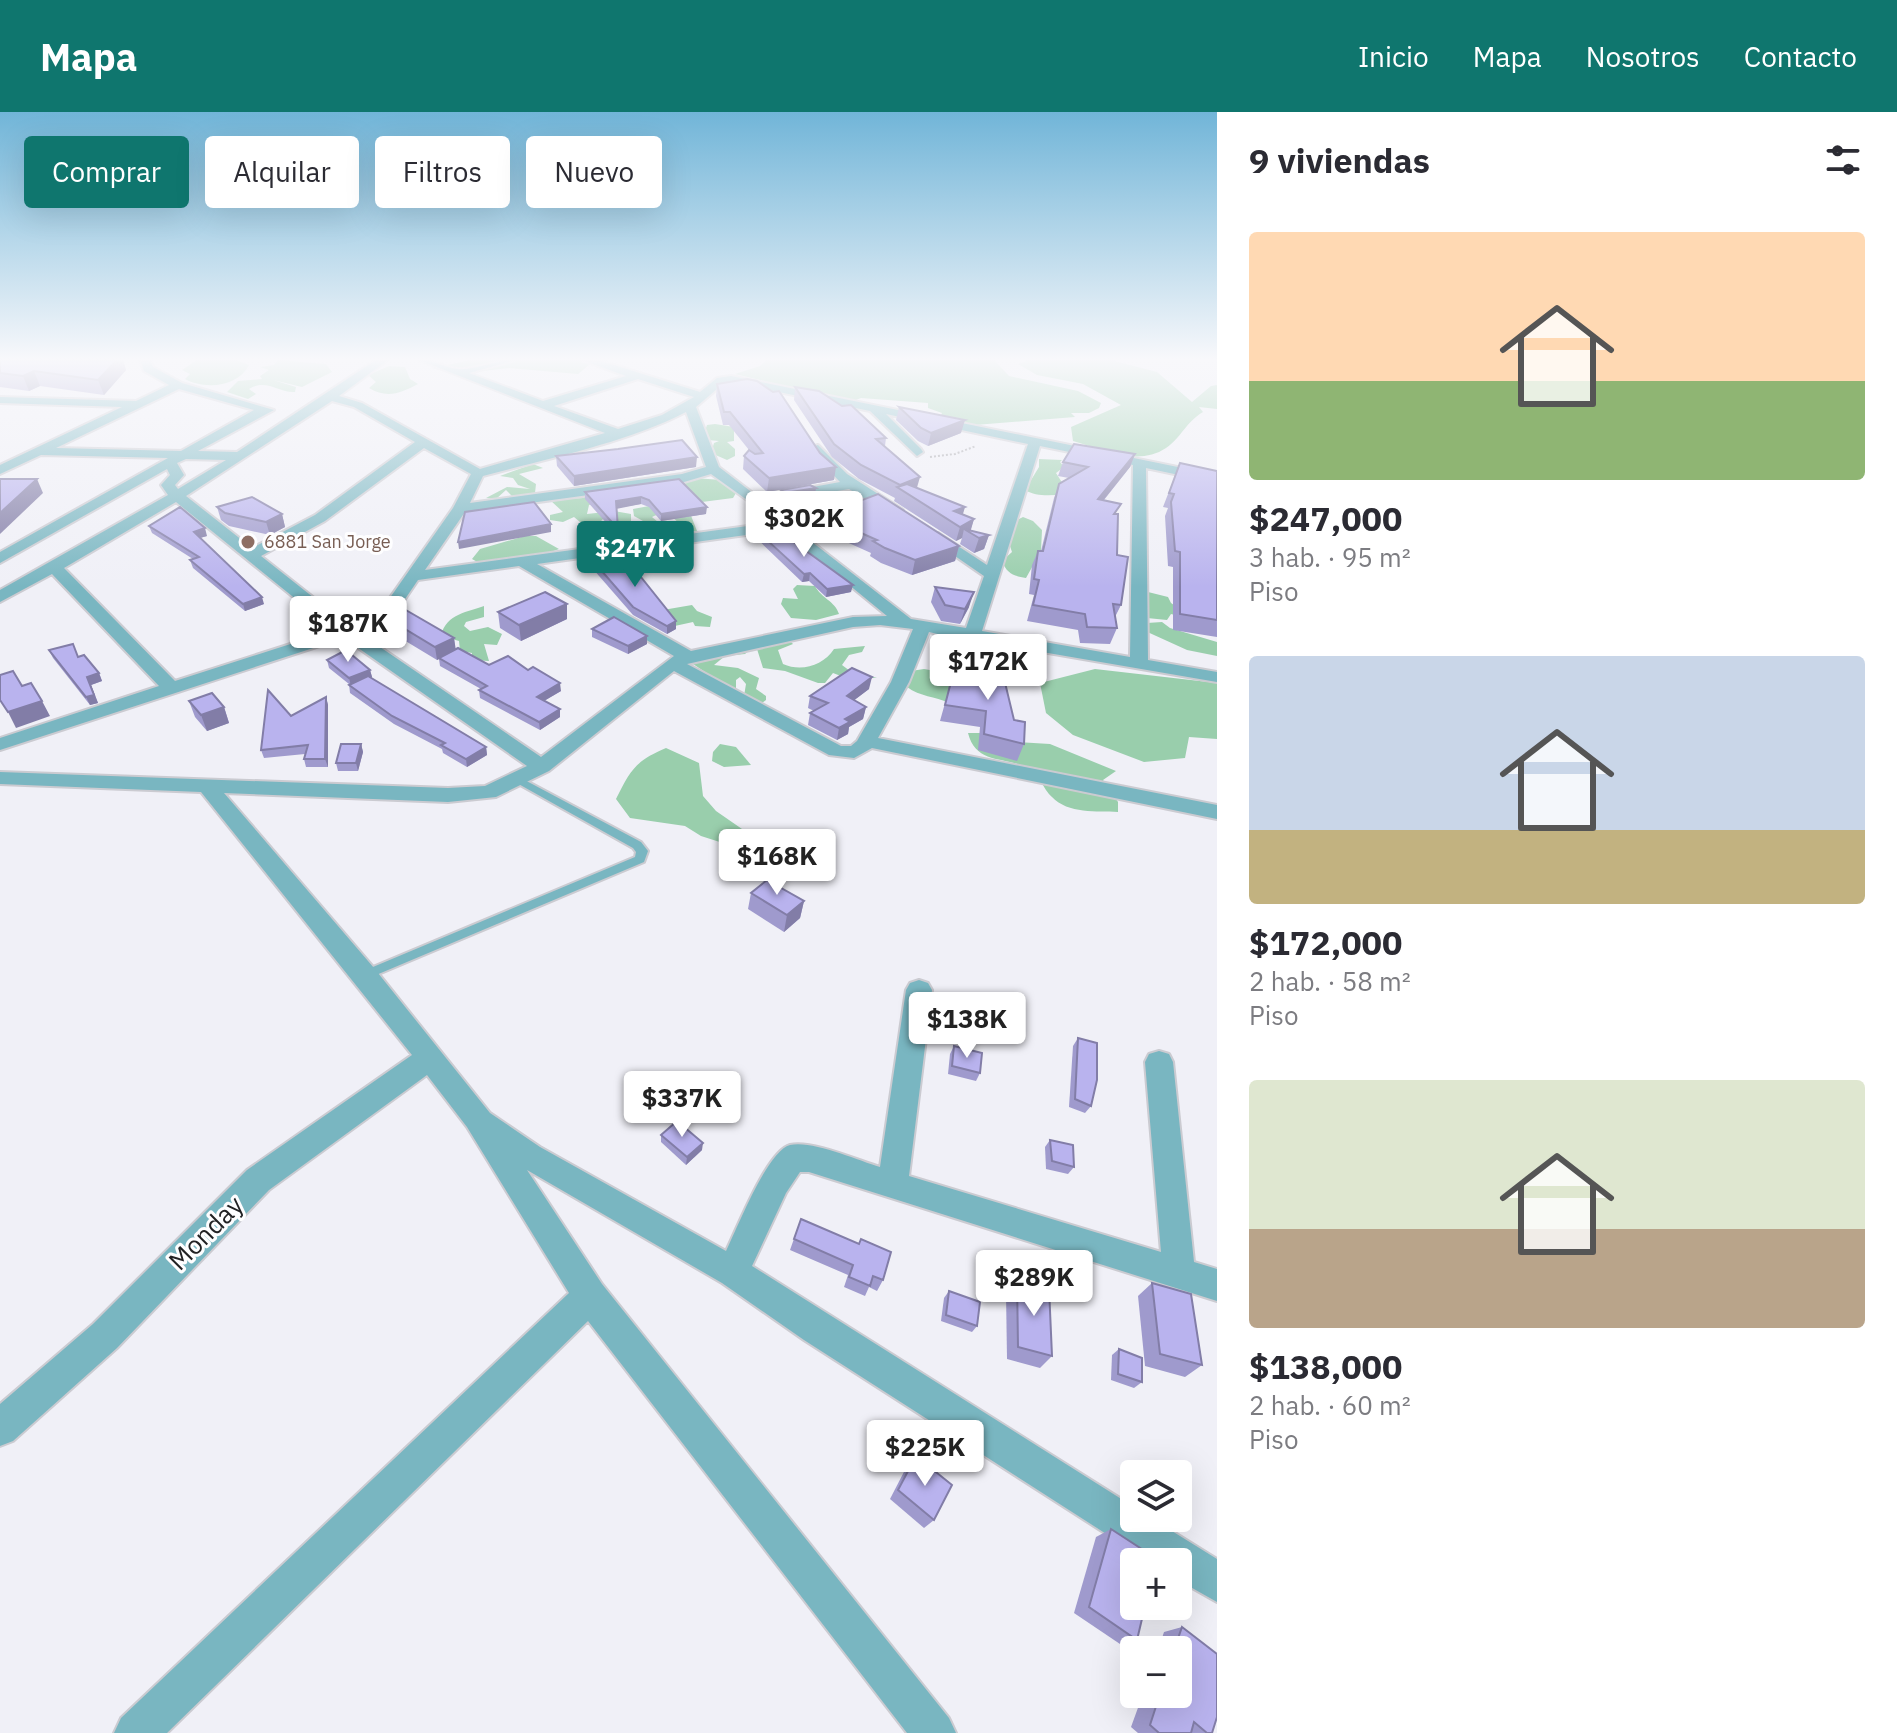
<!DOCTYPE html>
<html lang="es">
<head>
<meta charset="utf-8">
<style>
	:root { --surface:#fff; --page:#f7f7f7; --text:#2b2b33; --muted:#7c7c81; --accent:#0f766e }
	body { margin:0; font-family:"IBM Plex Sans",sans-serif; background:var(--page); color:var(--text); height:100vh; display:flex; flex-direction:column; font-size:30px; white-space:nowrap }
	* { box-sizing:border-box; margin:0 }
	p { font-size:26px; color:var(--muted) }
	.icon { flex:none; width:44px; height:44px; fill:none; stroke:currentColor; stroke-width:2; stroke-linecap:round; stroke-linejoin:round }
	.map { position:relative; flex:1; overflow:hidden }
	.panel { display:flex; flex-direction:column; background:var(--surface); width:680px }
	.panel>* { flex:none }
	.banner { position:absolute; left:24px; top:24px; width:760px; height:72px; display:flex; gap:16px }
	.tools { position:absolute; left:1120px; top:1348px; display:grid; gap:16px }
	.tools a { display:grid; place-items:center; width:72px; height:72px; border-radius:8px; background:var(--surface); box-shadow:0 8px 32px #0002; font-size:40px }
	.price { position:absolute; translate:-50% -68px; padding:0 18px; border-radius:8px; background:#fff; color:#222; font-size:26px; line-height:52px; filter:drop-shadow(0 2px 4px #0008) }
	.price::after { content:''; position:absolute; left:50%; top:48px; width:24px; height:18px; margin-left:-12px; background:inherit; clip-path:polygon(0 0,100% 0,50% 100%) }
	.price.on { background:var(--accent); color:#fff }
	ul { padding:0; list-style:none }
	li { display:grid; align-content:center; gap:16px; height:424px; padding:0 32px }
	li span { display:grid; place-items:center; height:248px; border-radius:8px; color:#555 }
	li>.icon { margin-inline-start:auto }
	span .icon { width:144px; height:144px; fill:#fffc; stroke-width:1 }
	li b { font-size:34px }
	h2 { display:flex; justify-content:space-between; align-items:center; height:96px; padding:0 32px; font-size:34px }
	.pill { padding:0 28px; border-radius:8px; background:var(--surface); box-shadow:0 8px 32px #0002; font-size:28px; line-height:72px }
	.pill.on { background:var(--accent); color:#fff }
	header { display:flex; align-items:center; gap:48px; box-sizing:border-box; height:112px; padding:0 40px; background:var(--accent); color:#fff }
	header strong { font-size:38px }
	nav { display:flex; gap:44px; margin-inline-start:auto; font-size:28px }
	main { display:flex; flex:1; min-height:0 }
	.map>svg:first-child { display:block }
</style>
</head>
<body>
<header>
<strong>Mapa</strong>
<nav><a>Inicio</a><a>Mapa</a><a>Nosotros</a><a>Contacto</a></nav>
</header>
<main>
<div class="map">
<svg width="1217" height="1621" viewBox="0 0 1217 1621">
	<rect width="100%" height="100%" fill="#f0f0f7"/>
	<g fill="#99ceac">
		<path d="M197,248H236L249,253C238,275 205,278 185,267L190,262L182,258Z"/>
		<path d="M278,248L326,252L332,260L302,275L273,268L296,275L295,280C278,281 267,266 249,277L256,282L248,287L227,280L238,269L262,267L260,264L269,258L260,255L274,253Z"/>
		<path d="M471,248H585L589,253L578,262L509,256L455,262L432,256Z"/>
		<path d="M766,248H994L1009,264L1078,279L1101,291L1099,296L1089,301H1071L1075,305L975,313L940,305L942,301L928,296V291L861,286L840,294L798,277L735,262L760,254Z"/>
		<path d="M1029,248H1111L1157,260L1192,290L1211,274L1217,273V297L1199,295L1203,300C1185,311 1182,325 1166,336C1138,355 1102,337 1073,329L1071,315L1121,293L1083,272L1037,263L1018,252Z"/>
		<path d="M389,254L405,255L410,267L418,272C401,281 387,287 369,276L376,270L368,263Z"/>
		<path d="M715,312L734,315V329L727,330L735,337V344L727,348L711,341L714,331L719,329L708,328L704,322L707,313Z"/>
		<path d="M1039,347L1062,348L1060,350L1064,355L1056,361L1063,372L1077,381C1060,382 1040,387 1025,378L1039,355Z"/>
		<path d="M533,352L543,356L519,362L536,372L535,381L513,385L506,378L496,387L486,386L507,375L530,377L518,373L513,366L500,364Z"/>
		<path d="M695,366L721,368L736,381L733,386L702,390L701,395L690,401L697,419H684C678,407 666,398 652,405L664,415L651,421L653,426L650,428L603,433L590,421L594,419L606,424L621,420L629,424L644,422L633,418L643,409L634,404L633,397L671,390L682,371Z"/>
		<path d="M589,382L599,390L589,393L587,402L614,399L631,402V410L621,411L603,407L596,414L580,410L574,405L563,410L550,408V403L563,400L550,388L583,386Z"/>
		<path d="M1023,405L1033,409L1042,418L1041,439L1026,466C1014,464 1007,462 1002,449L1012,440L1008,428L1016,416L1013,410Z"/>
		<path d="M525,424H536L559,437C546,442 535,443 521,444C503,446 490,458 472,447L480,437Z"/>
		<path d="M797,473L815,474C821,486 835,489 839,502L816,508L791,506L781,492L783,486L798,487L793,477Z"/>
		<path d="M1148,480L1168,485L1171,491L1195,508L1171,502L1167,508L1137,505L1129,493L1135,482Z"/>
		<path d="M692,493L697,499L712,505L710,515L695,514L693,510L661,517L646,509L657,499Z"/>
		<path d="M484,494V505L466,510L464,514L470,519L488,515L502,522L497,533L484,532L489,549L472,548V541L460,539L459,529L441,524C446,501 469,500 484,494Z"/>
		<path d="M1162,510L1170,516L1217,530V544L1187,538L1143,518L1147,511Z"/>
		<path d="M800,525H813L791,530L793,532L778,538L783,552C801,560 823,554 834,537L865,534L862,540L849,543L842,553L850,559L877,566H846L833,561L825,571H818L785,559L763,556L757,537L762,531Z"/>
		<path d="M967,530L1010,533L1043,548L1030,557L968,556L962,537Z"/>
		<path d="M752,535L745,542L725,544L714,553L738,556L759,566L756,577L766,584V588L762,591L744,584L746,572L740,565L736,568V576H729L687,548Z"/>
		<path d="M924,557L947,561L972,572L985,616C970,612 962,598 949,591C935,584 920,585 907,575L911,559Z"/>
		<path d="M1095,557L1217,571V627L1189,625L1185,646L1144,650L1073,623L1046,601L1040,571Z"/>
		<path d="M968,621H984L1017,630L1050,632L1116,659L1103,668L1118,690V700C1097,699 1068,702 1052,685C1042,676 1041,663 1028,656C1005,644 976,653 968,621Z"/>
		<path d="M720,632L736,635L751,653L724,655L712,649L713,640Z"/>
		<path d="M666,636L699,651L703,684L716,699L742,717L729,733L701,724L685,714L630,706L616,687C630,659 635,649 666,636Z"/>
	</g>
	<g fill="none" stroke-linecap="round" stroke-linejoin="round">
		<g stroke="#cbcbd1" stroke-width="4">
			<path id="lane" d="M519,665L641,730L648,739L644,750L369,866H361L359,863L361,860L635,745L636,740L633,736L515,670L514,668Z"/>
		</g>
		<g stroke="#cbcbd1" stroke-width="4">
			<path id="street" d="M140,248H150L153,255L182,271L274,298L198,339L237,340L376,248H388L339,284L362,291L480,357L605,321L419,248C434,248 443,255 457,257C472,259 497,248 515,248L469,261L543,289L626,264L582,248H598L700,280L717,266L731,264L1217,363V371L1146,356L1148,548L1217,560V570L978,529L972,530L929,520L909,570L878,626L1217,693V707L872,636L854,646L829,643L674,559L549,659L496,685L448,690L224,681L374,856L490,1001L540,1035L726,1139C737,1117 767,1039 790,1033C812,1028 857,1048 880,1055L906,878L910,871L919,868L928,871L932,878L909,1064L1161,1140L1145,950L1149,942L1159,939L1169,942L1173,950L1194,1150L1217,1157V1189L809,1060H800L786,1081L752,1154L1134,1395V1406H1151L1217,1447V1490L1178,1468V1450H1150L804,1228L722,1171L527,1058L602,1172L949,1606L956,1621H907L588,1209L167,1621H114L121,1606L569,1181L467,1015L427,963L269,1078L117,1236L13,1329L0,1334V1292L93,1212L247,1058L412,943L201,680L0,672V660L448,676L485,674L527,654L344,526L0,638V626L159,574L52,462L0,490V478L168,383L161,373L170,363L167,357L0,451V440L168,346L41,343L0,362V353L122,295L0,291V285L136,289L169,273L144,259ZM638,267L694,285L662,303L618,317L554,294ZM731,270L870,299L917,344L923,340L921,337L886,302L1028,332L987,453L938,421H928L926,424L984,464L966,516L911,507L785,409L425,458L465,400L684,370L711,362L768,403L775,399L767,391L849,377L893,404H903V398L847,362L818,333L808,336L840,370L758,385L719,355L696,295L724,271ZM179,277L254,298L181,339L56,336ZM332,289L354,295L415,330L315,403L252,436L186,384ZM686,300L706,355L682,362L470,391L483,364C549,346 626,331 686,300ZM1040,334L1133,353L1130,545L982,519ZM424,336L471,362L453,396L387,490L347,512L261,444L325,409ZM186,347L226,348L178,377L175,373L184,363L177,351ZM176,390L334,518L175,569L64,456ZM782,418L887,504L853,505L691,539L537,452ZM519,454L674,544L541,645L358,520L399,496L418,468ZM880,513L913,517L891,570L857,629L851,634H841L687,552L853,515Z"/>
		</g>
		<path stroke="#a8a8ad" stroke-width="2" stroke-dasharray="2 2" stroke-linecap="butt" d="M930,345L955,342L976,334"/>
		<use href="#lane" fill="#79b6c1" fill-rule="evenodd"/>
		<use href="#street" fill="#79b6c1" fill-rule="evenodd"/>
	</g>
	<g fill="#9f9acd">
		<path d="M0,248H123L126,258L104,283L40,274L29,279L0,275Z"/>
		<path d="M717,272L834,368L767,380L743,357L744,344L749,338L729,313H723L716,284Z"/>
		<path d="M795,275L886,326L885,334L917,376L963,402L974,407L970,419L989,423L984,437L974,441L960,432L962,426L956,429L894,389L895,386L859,367L832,345L794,288Z"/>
		<path d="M899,295L961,321L928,334L918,329L896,308Z"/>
		<path d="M1135,342L1130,355L1104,388L1117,402V443L1121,493L1115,505L1117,516L1110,532L1080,531L1078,518L1027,509L1034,483L1029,482L1032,453L1038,439H1041L1054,386L1059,372L1069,366L1058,364L1063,350Z"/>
		<path d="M556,344L696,355L574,374L557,354Z"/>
		<path d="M1180,351L1217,359V525L1173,518V455L1168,454L1165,404L1168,396L1163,395Z"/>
		<path d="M679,367L706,402L661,409L649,395L641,392L616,396L618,424L585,387V380Z"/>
		<path d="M816,376L814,390L783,395L779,392L781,378Z"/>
		<path d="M217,395L282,402L285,415L270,423L229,414L221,408Z"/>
		<path d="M833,399L959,434L955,449L912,463L881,451L870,444L871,441L831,423L833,414L831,413Z"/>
		<path d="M149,414L207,424L200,426L264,492L245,499L193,456L190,448L193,447L152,421Z"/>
		<path d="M756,418L851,480L826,485L809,469L802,470L755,425Z"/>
		<path d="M593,449L676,509V517L667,522L633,503L593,457Z"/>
		<path d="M935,475L969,495L960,512L941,509L931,490Z"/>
		<path d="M377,500L454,526L455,537L489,553L561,579L544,589L560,597V605L540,618L480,586L479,578L481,577L440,554L439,547L437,548L379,513Z"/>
		<path d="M498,500L567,507L521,529L500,516Z"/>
		<path d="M592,517L647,532L628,542L592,525Z"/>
		<path d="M49,538L79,545L99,561L102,569L91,573L98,591L90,593L53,546Z"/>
		<path d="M327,548L370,558L372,565L371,566L486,635L487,643L467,655L443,641L442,637L394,612L350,581L349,572L329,556Z"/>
		<path d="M978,550L1014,608L1024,632L1017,649L978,638L980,615L940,609L952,566L973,569Z"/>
		<path d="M869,577L854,588L866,595L863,607L849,615L848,622L837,628L808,613L810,601L814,599L808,596L810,584Z"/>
		<path d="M326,585L328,593V655H306L304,647L305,642L264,646L261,638L291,604Z"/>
		<path d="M189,589L224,595L229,611L207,619L195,605Z"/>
		<path d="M361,632L363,640L358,659H338L336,651Z"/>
		<path d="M751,781L804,789L800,806L784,820L748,797Z"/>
		<path d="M1078,926L1091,994L1085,1001L1069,995L1073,934Z"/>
		<path d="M954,934L980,961L976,969L948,962L950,942Z"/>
		<path d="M661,1023L702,1038L686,1053L661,1030Z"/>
		<path d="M1050,1028L1074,1055L1068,1062L1046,1057L1045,1035Z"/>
		<path d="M801,1107L859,1132L861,1127L883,1168L877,1179L869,1175L865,1184L844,1175L848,1163L790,1138Z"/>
		<path d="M1017,1168L1052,1244L1040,1256L1007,1247L1006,1181Z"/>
		<path d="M1152,1171L1202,1253L1185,1265L1145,1254L1138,1184Z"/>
		<path d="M949,1179L977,1214L972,1220L941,1209L944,1186Z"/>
		<path d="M1119,1237L1142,1270L1134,1276L1111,1268L1112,1243Z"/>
		<path d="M916,1344L934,1408L924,1416L890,1387L907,1354Z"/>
		<path d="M1111,1417L1137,1528L1120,1532L1074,1501L1096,1425Z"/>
		<path d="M1182,1515L1212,1621H1138L1131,1615L1143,1582H1178V1538H1158L1164,1520Z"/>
	</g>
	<g fill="#827da7">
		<path d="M117,248H123L126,258L104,283L98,268Z"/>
		<path d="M34,259L40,274L29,279L23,264Z"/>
		<path d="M965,308L961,321L928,334L931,321Z"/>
		<path d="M1135,342L1130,355L1093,401L1098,387Z"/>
		<path d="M697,345L696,355L574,374V364Z"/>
		<path d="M836,355L834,368L767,380L769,366Z"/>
		<path d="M920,365L916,379L900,373Z"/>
		<path d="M37,367L43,381L0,422V401Z"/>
		<path d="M816,376L814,390L783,395L785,381Z"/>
		<path d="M641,385V392L616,397V389Z"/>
		<path d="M707,395L706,402L661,409V402Z"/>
		<path d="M965,395L961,409L954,399Z"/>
		<path d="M282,402L285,415L270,423L266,410Z"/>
		<path d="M974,407L970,421L964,417L962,426L956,429L960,415Z"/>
		<path d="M551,412V420L459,437L458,430Z"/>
		<path d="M205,416L207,424L196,427L194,420Z"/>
		<path d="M989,423L984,437L974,441L979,426Z"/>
		<path d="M959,434L955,449L912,463L915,448Z"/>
		<path d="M810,461L809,469L802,470L804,462Z"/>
		<path d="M853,473L851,480L826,485L827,477Z"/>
		<path d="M974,480L969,495L960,512L965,497Z"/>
		<path d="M262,485L264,492L245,499L243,492Z"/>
		<path d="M567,492V507L521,529L519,513Z"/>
		<path d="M676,509V517L667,522V514Z"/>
		<path d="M647,524V532L628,542V534Z"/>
		<path d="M454,526L456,539L437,548L435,535Z"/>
		<path d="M370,558L372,565L351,574L349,566Z"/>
		<path d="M99,561L102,569L91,573L98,591L90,593L86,585L87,565Z"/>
		<path d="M872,565L869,577L844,596L847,584Z"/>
		<path d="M560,571L561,579L537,593V585Z"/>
		<path d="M326,585L328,593V655L325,647Z"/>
		<path d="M42,589L50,604L16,616L8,600Z"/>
		<path d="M224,595L229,611L207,619L201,603Z"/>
		<path d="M866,595L863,607L849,615L848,622L837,628L839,616L845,607Z"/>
		<path d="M560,597V605L540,618L539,610Z"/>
		<path d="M361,632L363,640L358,659L356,651Z"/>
		<path d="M486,635L487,643L467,655L466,647Z"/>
		<path d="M804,789L800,806L784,820L787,803Z"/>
		<path d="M703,1031L702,1038L686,1053L687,1045Z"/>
	</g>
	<g fill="#b9b3ee" stroke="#827da7" stroke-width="2">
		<path d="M0,248H117L98,268L34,259L23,264L0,261Z"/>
		<path d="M747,267L757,269L773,280L779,279L820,341L836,355L769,366L744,344L749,338L755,342L763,341L730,300H724L717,272Z"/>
		<path d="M795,275L819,279L842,294L851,293L886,326L876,327L920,365L900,373L861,353L834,332Z"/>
		<path d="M899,295L965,308L931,321L921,316Z"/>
		<path d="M682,328L697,345L574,364L556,344L618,337Z"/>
		<path d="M1074,332L1135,342L1098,387L1121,392L1114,402H1118L1117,443L1128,445L1121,493L1113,492L1117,516L1087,515L1085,502L1033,493L1039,468L1034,467L1038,439H1043L1059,372L1088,355L1063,350Z"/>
		<path d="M1180,351L1217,359V508L1180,502V440L1175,439L1171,390L1174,382L1169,381Z"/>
		<path d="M0,367H37L0,401Z"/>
		<path d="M679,367L707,395L661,402L649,388L641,385L616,389L618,417L585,380Z"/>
		<path d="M907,372L965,395L954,399L974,407L960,415L897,375Z"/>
		<path d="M810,373L816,376L785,381L781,378Z"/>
		<path d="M878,382L959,434L915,448L885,436L873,429L877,428L834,409L847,404L833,399Z"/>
		<path d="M252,385L282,402L266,410L225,401L217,395Z"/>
		<path d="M534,390L551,412L458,430L465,400Z"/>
		<path d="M180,395L205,416L194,420L262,485L243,492L190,448L199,445L149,414Z"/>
		<path d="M773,415L853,473L827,477L810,461L804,462L756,418Z"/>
		<path d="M964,417L989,423L979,426Z"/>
		<path d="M625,445L676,509L667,514L633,495L593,449Z"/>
		<path d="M935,475L974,480L965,497L945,493Z"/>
		<path d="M545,480L567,492L519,513L498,500Z"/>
		<path d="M392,490L454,526L435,535L377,500Z"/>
		<path d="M614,505L647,524L628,534L592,517Z"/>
		<path d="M73,532L78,545L84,543L99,561L87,565L94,583L86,585L49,538Z"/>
		<path d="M458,536L489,553L508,544L528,558L533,555L560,571L537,585L560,597L539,610L479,578L487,574L439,546Z"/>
		<path d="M346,538L370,558L349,566L327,548Z"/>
		<path d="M978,550L1001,554L1014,608L1025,610L1024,632L984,622L986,599L945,593L952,566L978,570Z"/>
		<path d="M852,556L872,565L847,584L866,595L845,607L850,610L839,616L810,601L828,591L810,584Z"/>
		<path d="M13,559L22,574L31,571L42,589L8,600L0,588V563Z"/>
		<path d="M368,564L486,635L466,647L441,633L445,631L392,604L349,573Z"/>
		<path d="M268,578L291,604L326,585L325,647H304L308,633L261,638Z"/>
		<path d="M212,581L224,595L201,603L189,589Z"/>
		<path d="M341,632H361L356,651H336Z"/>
		<path d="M767,768L804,789L787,803L751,781Z"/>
		<path d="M1078,926L1097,931V968L1091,994L1075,987Z"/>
		<path d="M954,934L982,941L980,961L952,954Z"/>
		<path d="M677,1009L703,1031L687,1045L661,1023Z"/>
		<path d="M1050,1028L1073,1033L1074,1055L1052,1049Z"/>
		<path d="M801,1107L859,1132L861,1127L891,1140L883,1168L873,1164L870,1174L849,1165L853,1153L794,1127Z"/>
		<path d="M1017,1168L1049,1176L1052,1244L1018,1235Z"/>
		<path d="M1152,1171L1191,1182L1202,1253L1160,1242Z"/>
		<path d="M949,1179L980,1190L977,1214L946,1203Z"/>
		<path d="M1119,1237L1142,1246V1270L1118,1262Z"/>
		<path d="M916,1344L952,1373L934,1408L898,1378Z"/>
		<path d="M1111,1417L1157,1447L1156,1450H1134V1494H1145L1137,1528L1089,1495Z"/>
		<path d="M1182,1515L1217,1542V1605L1212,1621H1207L1194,1610L1191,1621H1159L1150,1613L1160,1582H1178V1538H1174Z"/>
	</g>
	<linearGradient id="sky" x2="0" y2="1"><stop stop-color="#71b5d8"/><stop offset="0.52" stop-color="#f8f8fb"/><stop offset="1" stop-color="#f8f8fb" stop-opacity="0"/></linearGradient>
	<rect width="1217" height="475" fill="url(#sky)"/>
	<circle fill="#8d6e63" stroke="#fefeff" stroke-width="3" cx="248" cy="430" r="8"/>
	<g text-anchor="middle" stroke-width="6" stroke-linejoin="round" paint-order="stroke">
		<g font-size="18" fill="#785e54" stroke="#fefeff" text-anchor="start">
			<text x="264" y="436">6881 San Jorge</text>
		</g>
		<g font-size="26" fill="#222224" stroke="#fefeff">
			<text transform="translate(206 1121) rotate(-45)" y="9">Monday</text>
		</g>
	</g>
</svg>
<div class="tools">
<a><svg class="icon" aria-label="layers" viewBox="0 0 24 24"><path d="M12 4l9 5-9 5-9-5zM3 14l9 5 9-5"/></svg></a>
<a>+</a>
<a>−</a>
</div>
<b class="price" style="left:804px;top:447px">$302K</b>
<b class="price on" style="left:635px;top:477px">$247K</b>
<b class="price" style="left:348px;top:552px">$187K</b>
<b class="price" style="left:988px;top:590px">$172K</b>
<b class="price" style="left:777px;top:785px">$168K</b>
<b class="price" style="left:967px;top:948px">$138K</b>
<b class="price" style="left:682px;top:1027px">$337K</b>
<b class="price" style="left:1034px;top:1206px">$289K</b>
<b class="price" style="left:925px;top:1376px">$225K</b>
<div class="banner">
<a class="pill on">Comprar</a>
<a class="pill">Alquilar</a>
<a class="pill">Filtros</a>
<a class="pill">Nuevo</a>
</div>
</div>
<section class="panel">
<h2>9 viviendas<svg class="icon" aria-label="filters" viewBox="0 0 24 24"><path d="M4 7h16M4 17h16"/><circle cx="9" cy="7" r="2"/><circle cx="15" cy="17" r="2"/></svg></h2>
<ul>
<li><span style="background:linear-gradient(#ffd9b3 60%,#8fb573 0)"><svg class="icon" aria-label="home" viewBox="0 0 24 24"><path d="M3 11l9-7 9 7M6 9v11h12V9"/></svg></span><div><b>$247,000</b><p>3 hab. · 95 m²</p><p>Piso</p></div></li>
<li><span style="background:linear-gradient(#c9d6e8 70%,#c2b280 0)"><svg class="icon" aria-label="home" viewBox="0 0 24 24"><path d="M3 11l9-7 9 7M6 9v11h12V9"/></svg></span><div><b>$172,000</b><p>2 hab. · 58 m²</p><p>Piso</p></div></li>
<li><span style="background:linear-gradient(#dfe7d0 60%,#b9a48a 0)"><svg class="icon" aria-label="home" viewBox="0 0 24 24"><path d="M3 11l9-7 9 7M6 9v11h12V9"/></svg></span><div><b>$138,000</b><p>2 hab. · 60 m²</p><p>Piso</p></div></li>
</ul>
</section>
</main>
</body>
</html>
